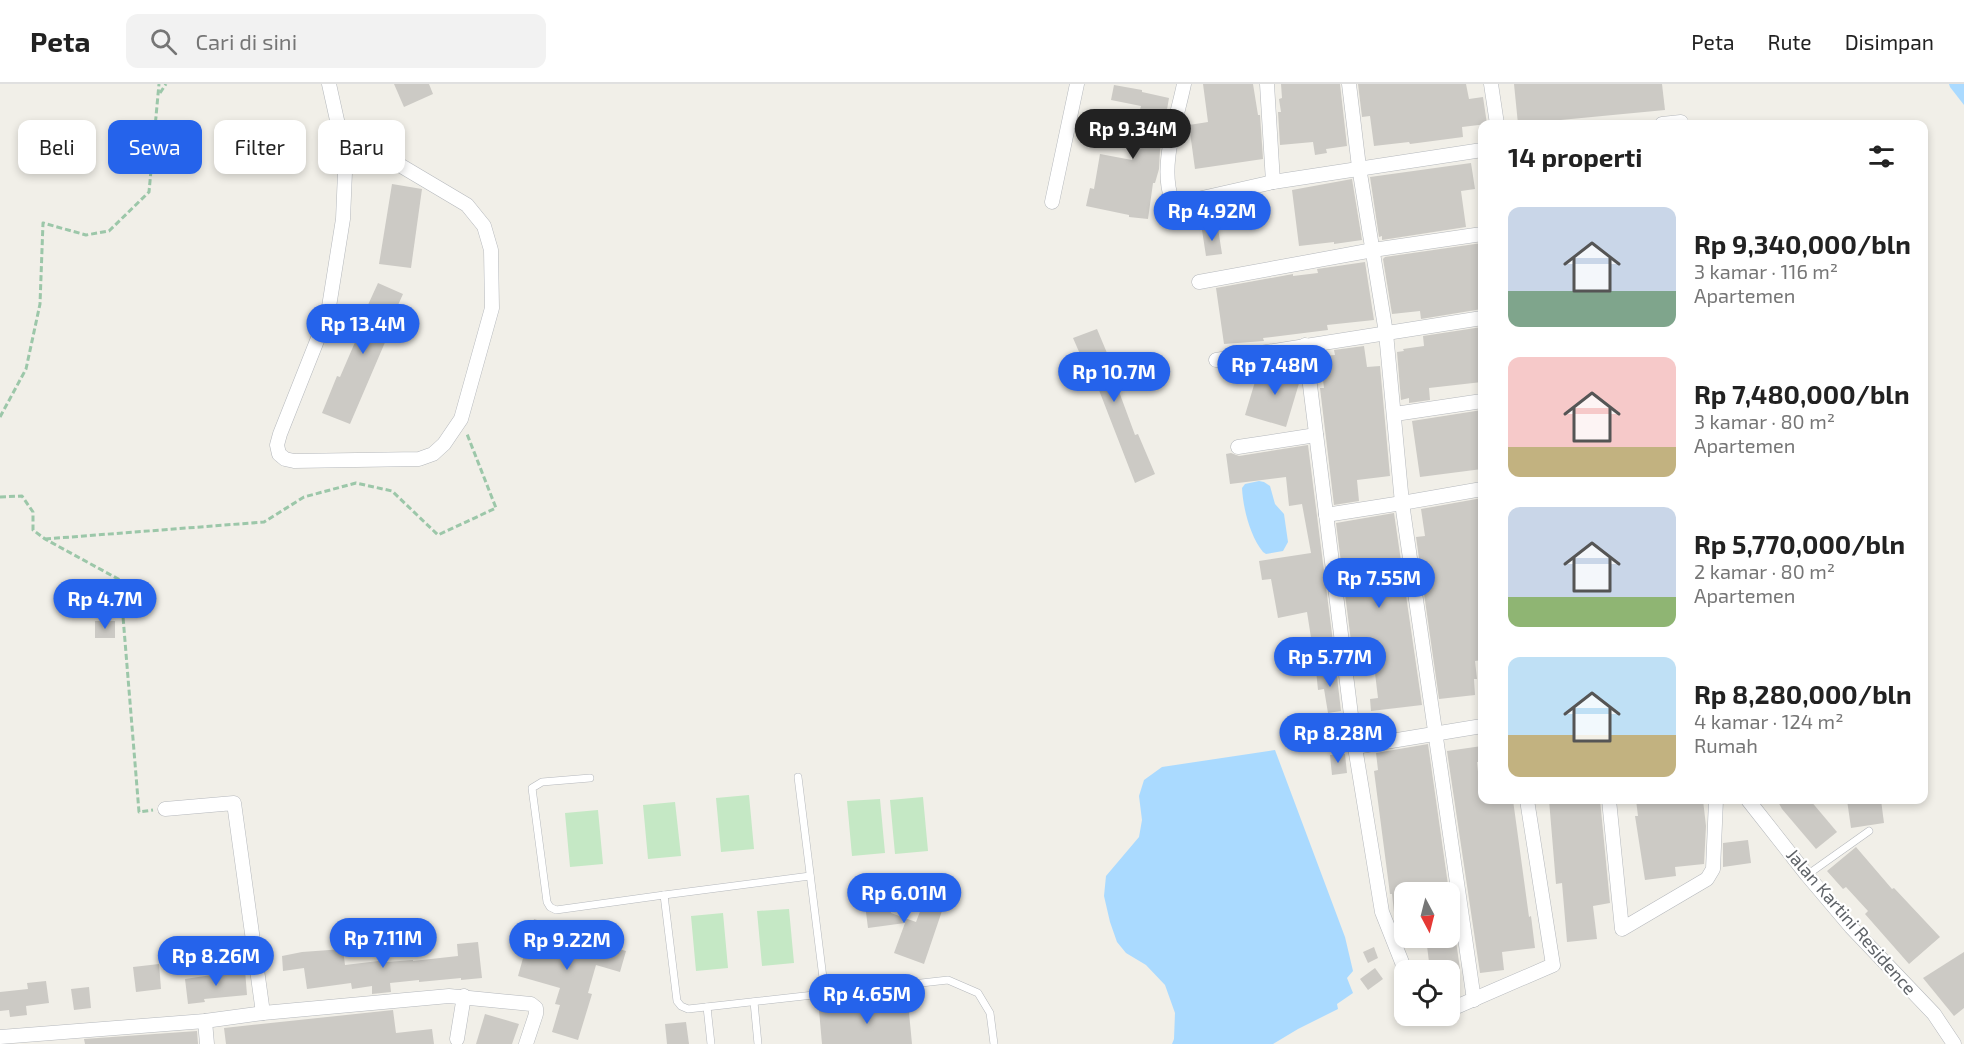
<!DOCTYPE html>
<html lang="id">
<head>
<meta charset="utf-8">
<style>
	:root { --surface:#fff; --page:#f2f2f2; --text:#222; --muted:#767676; --line:#e0e0e0; --accent:#2563eb }
	body { margin:0; font-family:"Exo 2",sans-serif; background:var(--page); color:var(--text); height:100vh; display:flex; flex-direction:column; font-size:22px; white-space:nowrap }
	* { box-sizing:border-box; margin:0 }
	p { font-size:20px; color:var(--muted) }
	.icon { flex:none; width:33px; height:33px; fill:none; stroke:currentColor; stroke-width:2; stroke-linecap:round; stroke-linejoin:round }
	.map { position:relative; flex:1; overflow:hidden }
	.drawer { position:absolute; left:1478px; top:36px; width:450px; height:684px; display:flex; flex-direction:column; background:var(--surface); border-radius:12px; box-shadow:0 3px 9px #0003 }
	.drawer>* { flex:none }
	.top-card { position:absolute; left:18px; top:36px; width:570px; height:54px; display:flex; gap:12px }
	.needle { width:39px; rotate:173deg }
	.buttons { position:absolute; left:1394px; top:798px; display:grid; gap:12px }
	.buttons a { display:grid; place-items:center; width:66px; height:66px; border-radius:12px; background:var(--surface); box-shadow:0 3px 9px #0003; font-size:30px }
	.price { position:absolute; translate:-50% -51px; padding:0 14px; border-radius:21px; background:var(--accent); color:#fff; font-size:20px; line-height:39px; filter:drop-shadow(0 2px 3px #0008) }
	.price::after { content:''; position:absolute; left:50%; top:36px; width:18px; height:14px; margin-left:-9px; background:inherit; clip-path:polygon(0 0,100% 0,50% 100%) }
	.price.active { background:#222; color:#fff }
	ul { padding:0; list-style:none }
	li { display:flex; align-items:center; gap:18px; height:150px; padding:0 30px }
	li span { display:grid; place-items:center; flex:none; width:168px; height:120px; border-radius:12px; color:#555 }
	li>.icon { margin-inline-start:auto }
	span .icon { width:72px; height:72px; fill:#fffc; stroke-width:1 }
	li b { font-size:26px }
	h2 { display:flex; justify-content:space-between; align-items:center; height:72px; padding:0 30px; font-size:26px }
	.pill { padding:0 21px; border-radius:12px; background:var(--surface); box-shadow:0 3px 9px #0003; font-size:21px; line-height:54px }
	.pill.active { background:var(--accent); color:#fff }
	header { display:flex; align-items:center; gap:36px; box-sizing:border-box; height:84px; padding:0 30px; background:var(--surface); border-bottom:2px solid var(--line) }
	header strong { font-size:28px }
	nav { display:flex; gap:33px; margin-inline-start:auto; font-size:21px }
	.search { width:420px; height:54px; background:var(--page); display:flex; align-items:center; gap:15px; box-sizing:border-box; padding:0 21px; border-radius:12px; color:var(--muted); font-size:22px }
	.map>svg:first-child { display:block }
</style>
</head>
<body>
<header>
<strong>Peta</strong>
<div class="search"><svg class="icon" aria-label="search" viewBox="0 0 24 24"><circle cx="10" cy="10" r="6"/><path d="M15 15l6 6"/></svg>Cari di sini</div>
<nav><a>Peta</a><a>Rute</a><a>Disimpan</a></nav>
</header>
<div class="map">
<svg width="1964" height="960" viewBox="0 0 1964 960">
	<rect width="100%" height="100%" fill="#f1efe8"/>
	<g fill="#c5e8c5">
		<path d="M749,711L754,765L721,768L716,714Z"/>
		<path d="M923,713L928,767L895,770L890,716Z"/>
		<path d="M880,715L885,769L852,772L847,717Z"/>
		<path d="M675,718L681,772L648,775L643,721Z"/>
		<path d="M598,726L603,780L570,783L565,729Z"/>
		<path d="M789,825L794,879L762,882L757,827Z"/>
		<path d="M723,829L728,884L696,887L691,832Z"/>
	</g>
	<g fill="#aadaff">
		<path d="M1949,0H1964V21L1950,3Z"/>
		<path d="M1259,397L1264,398L1270,402L1275,420L1284,430L1288,458L1283,467L1266,470L1263,468C1250,452 1243,424 1242,404L1245,400Z"/>
		<path d="M1275,666L1345,853L1353,887L1347,894L1353,909L1337,920L1338,925L1298,945L1273,960H1172L1174,955L1175,929L1165,901L1146,881L1126,869L1117,858L1110,838L1104,812L1106,792L1139,753L1142,736L1139,712L1144,696L1162,683Z"/>
	</g>
	<g fill="#cccac5">
		<path d="M394,0H429L433,10L404,23Z"/>
		<path d="M1203,0H1253L1258,31H1260L1263,75L1195,85L1189,41L1208,38Z"/>
		<path d="M1281,0H1340L1347,62L1326,65L1327,69L1315,71L1313,58L1280,61L1278,28H1281L1279,15L1282,14Z"/>
		<path d="M1358,0H1466L1469,15L1483,13L1487,40L1462,43L1463,53L1410,60L1409,58L1374,62L1370,32L1362,33Z"/>
		<path d="M1514,0H1662L1665,26L1518,40Z"/>
		<path d="M1114,1L1142,6V8L1169,14L1160,66L1159,85L1155,99H1153L1148,135L1129,133V131L1086,122L1090,104L1094,105L1100,70L1132,76L1136,40L1141,22L1111,16Z"/>
		<path d="M1471,79L1475,105L1461,107L1466,143L1382,156V152L1379,153L1370,93Z"/>
		<path d="M1352,95L1362,156L1334,160V158L1299,162L1292,106Z"/>
		<path d="M392,100L422,105L411,184L379,180Z"/>
		<path d="M1218,144L1222,170L1206,172L1202,146Z"/>
		<path d="M1482,159V225L1421,235L1420,227L1392,230L1383,175L1385,173Z"/>
		<path d="M1365,178L1374,236L1327,241L1328,246L1263,254L1264,257L1224,260L1216,204L1293,190V192L1318,189L1317,185Z"/>
		<path d="M378,199L403,210L386,248L389,249L350,340L322,329L337,292L340,293L365,235L362,234Z"/>
		<path d="M1482,243V298L1429,304L1430,316L1409,319V314L1401,316L1397,268L1404,267L1403,265L1424,262L1423,252Z"/>
		<path d="M1097,245L1117,293L1114,294L1135,351L1138,350L1155,390L1135,399L1097,301L1094,302L1073,254Z"/>
		<path d="M1364,262L1367,283L1380,282L1390,392L1357,396L1359,417L1334,421L1320,304H1324L1320,272L1335,271L1334,266Z"/>
		<path d="M1298,277L1300,296L1286,343L1245,331L1257,291L1284,299L1282,278Z"/>
		<path d="M1482,326V356H1480L1482,385L1420,393L1412,337Z"/>
		<path d="M1308,361L1333,558L1312,560L1307,528L1278,534L1271,495L1262,496L1259,477L1311,469L1302,420L1289,422L1286,393L1230,400L1226,370L1231,369L1239,372Z"/>
		<path d="M1482,414V576L1475,577L1477,595H1474L1475,611L1439,615L1416,453L1425,452L1421,425Z"/>
		<path d="M1394,429L1422,621L1371,627L1370,615L1378,614L1375,589L1361,590L1358,556L1351,557L1336,439Z"/>
		<rect x="95" y="537" width="20" height="17"/>
		<path d="M1336,584L1341,627L1328,629L1324,605L1318,606L1316,586Z"/>
		<path d="M1428,660L1460,885L1448,886H1430L1426,854H1449V808H1404V846H1399L1395,837L1392,810H1390L1374,687L1378,686L1376,669Z"/>
		<path d="M1482,662V678H1477L1481,716H1513L1529,833L1531,832L1535,864L1502,868L1504,886L1480,889L1447,667Z"/>
		<path d="M1345,670L1347,689L1332,691L1330,671Z"/>
		<path d="M1549,716H1600L1610,819L1593,822L1597,855L1567,858L1562,799L1556,800Z"/>
		<path d="M1636,716H1703L1706,742L1704,780L1675,783L1676,792L1645,796L1635,732H1638Z"/>
		<path d="M1777,716H1810L1837,748L1816,765L1782,725Z"/>
		<path d="M1847,716H1881L1884,739L1851,744Z"/>
		<path d="M1748,756L1751,779L1723,783V759Z"/>
		<path d="M1856,763L1892,805L1894,804L1940,853L1909,880L1865,830L1868,827L1846,803L1843,805L1827,787Z"/>
		<path d="M887,802L891,829L916,838L924,817L943,824L924,880L894,869L905,839L868,844L863,805Z"/>
		<path d="M534,835L566,845L564,849L626,867L620,888L596,881L588,909L592,910L578,956L552,948L560,921L555,920L560,904L518,892Z"/>
		<path d="M478,858L482,894L461,896V894L419,898V896L390,899L391,908L372,910V902L352,905L351,899L307,905L304,884L283,887L282,872L302,868L343,865L345,881L387,876V878L413,876V877L458,872L457,860Z"/>
		<path d="M1374,863L1378,874L1368,879L1363,868Z"/>
		<path d="M1964,868V924L1954,932L1923,894Z"/>
		<path d="M159,880L161,905L136,908L133,883Z"/>
		<path d="M1375,884L1383,895L1368,906L1360,895Z"/>
		<path d="M245,886L247,911L204,915L205,918L188,920L185,895Z"/>
		<path d="M46,897L49,919L26,922L27,931L10,933L9,926L0,927V908L28,905L27,899Z"/>
		<path d="M89,903L91,924L74,926L71,905Z"/>
		<path d="M908,918L912,960H822L819,926Z"/>
		<path d="M393,926L396,949L432,945L434,960H226L224,944Z"/>
		<path d="M485,930L519,940L512,960H476Z"/>
		<path d="M686,938L689,960H667L665,940Z"/>
		<path d="M197,947L198,960H85L84,955Z"/>
	</g>
	<g fill="none" stroke-linecap="round" stroke-linejoin="round">
		<g stroke="#b5b8bc" stroke-width="8">
			<g id="lane">
				<path d="M798,693L825,910"/>
				<path d="M590,694L542,698L532,704L547,818L550,823L556,826L664,811L677,917L681,922L688,925L948,896L978,909L990,929L994,960"/>
				<path d="M1807,791L1869,747"/>
				<path d="M664,811L810,792"/>
				<path d="M754,918L758,960"/>
				<path d="M707,923L711,960"/>
			</g>
		</g>
		<g stroke="#b5b8bc" stroke-width="15">
			<g id="street">
				<path d="M329,0L339,45L345,88L343,135L328,229L280,350L277,361L279,370L285,375L294,377L419,375L433,370L444,360L461,335L492,224L491,166L484,142L467,121L339,45"/>
				<path d="M1184,0C1177,35 1159,82 1172,116L1180,119L1273,98L1482,66"/>
				<path d="M1267,0L1273,98"/>
				<path d="M1349,0L1359,83L1386,249L1402,419L1474,916"/>
				<path d="M1491,0L1497,40"/>
				<path d="M1662,40L1681,38"/>
				<path d="M1052,118L1077,0"/>
				<path d="M1199,198L1373,166L1482,150"/>
				<path d="M1305,261L1355,663L1382,828L1405,886"/>
				<path d="M1216,276L1482,234"/>
				<path d="M1395,330L1482,317"/>
				<path d="M1238,363L1316,351"/>
				<path d="M1326,431L1402,419L1482,405"/>
				<path d="M1355,663L1482,642"/>
				<path d="M1609,716L1622,845L1707,795L1713,785L1716,716"/>
				<path d="M1748,716L1807,791L1851,843L1934,930L1954,960"/>
				<path d="M165,725L234,719L263,929"/>
				<path d="M1449,926L1553,881L1527,716"/>
				<path d="M205,937L207,960"/>
				<path d="M0,953L205,937L263,929L449,912L531,920L536,924V930L526,960"/>
				<path d="M457,955L464,912"/>
			</g>
		</g>
		<g stroke="#9cc7a9" stroke-width="3" stroke-dasharray="6 3" stroke-linecap="butt">
			<path d="M160,9L166,0"/>
			<path d="M0,333L26,285L40,220L43,139L86,151L109,147L149,108L159,0"/>
			<path d="M0,413L22,412L33,428V446L45,455L120,496L139,728L153,726"/>
			<path d="M45,455L264,438L304,413L356,399L392,407L438,451L496,424L467,350"/>
		</g>
		<use href="#lane" stroke="#fff" stroke-width="7"/>
		<use href="#street" stroke="#fff" stroke-width="14"/>
	</g>
	<g text-anchor="middle" stroke-width="4.5" stroke-linejoin="round" paint-order="stroke">
		<g font-size="18" fill="#5f6368" stroke="#fff">
			<text transform="translate(1851 838) rotate(49)" y="6">Jalan Kartini Residence</text>
		</g>
	</g>
</svg>
<div class="buttons">
<a><svg class="needle" viewBox="-14 -14 28 28"><path d="M0-13l5 13h-10z" fill="#e53935"/><path d="M0 13l5-13h-10z" fill="#767676"/></svg></a>
<a><svg class="icon" aria-label="locate" viewBox="0 0 24 24"><circle cx="12" cy="12" r="6"/><path d="M12 2v4M12 18v4M2 12h4M18 12h4"/></svg></a>
</div>
<b class="price active" style="left:1133px;top:76px">Rp 9.34M</b>
<b class="price" style="left:1212px;top:158px">Rp 4.92M</b>
<b class="price" style="left:363px;top:271px">Rp 13.4M</b>
<b class="price" style="left:1275px;top:312px">Rp 7.48M</b>
<b class="price" style="left:1114px;top:319px">Rp 10.7M</b>
<b class="price" style="left:1379px;top:525px">Rp 7.55M</b>
<b class="price" style="left:105px;top:546px">Rp 4.7M</b>
<b class="price" style="left:1330px;top:604px">Rp 5.77M</b>
<b class="price" style="left:1338px;top:680px">Rp 8.28M</b>
<b class="price" style="left:904px;top:840px">Rp 6.01M</b>
<b class="price" style="left:383px;top:885px">Rp 7.11M</b>
<b class="price" style="left:567px;top:887px">Rp 9.22M</b>
<b class="price" style="left:216px;top:903px">Rp 8.26M</b>
<b class="price" style="left:867px;top:941px">Rp 4.65M</b>
<div class="top-card">
<a class="pill">Beli</a>
<a class="pill active">Sewa</a>
<a class="pill">Filter</a>
<a class="pill">Baru</a>
</div>
<section class="drawer">
<h2>14 properti<svg class="icon" aria-label="filters" viewBox="0 0 24 24"><path d="M4 7h16M4 17h16"/><circle cx="9" cy="7" r="2"/><circle cx="15" cy="17" r="2"/></svg></h2>
<ul>
<li><span style="background:linear-gradient(#c9d6e8 70%,#7fa58c 0)"><svg class="icon" aria-label="home" viewBox="0 0 24 24"><path d="M3 11l9-7 9 7M6 9v11h12V9"/></svg></span><div><b>Rp 9,340,000/bln</b><p>3 kamar · 116 m²</p><p>Apartemen</p></div></li>
<li><span style="background:linear-gradient(#f6c9c9 75%,#c2b280 0)"><svg class="icon" aria-label="home" viewBox="0 0 24 24"><path d="M3 11l9-7 9 7M6 9v11h12V9"/></svg></span><div><b>Rp 7,480,000/bln</b><p>3 kamar · 80 m²</p><p>Apartemen</p></div></li>
<li><span style="background:linear-gradient(#c9d6e8 75%,#8fb573 0)"><svg class="icon" aria-label="home" viewBox="0 0 24 24"><path d="M3 11l9-7 9 7M6 9v11h12V9"/></svg></span><div><b>Rp 5,770,000/bln</b><p>2 kamar · 80 m²</p><p>Apartemen</p></div></li>
<li><span style="background:linear-gradient(#bfe0f5 65%,#c2b280 0)"><svg class="icon" aria-label="home" viewBox="0 0 24 24"><path d="M3 11l9-7 9 7M6 9v11h12V9"/></svg></span><div><b>Rp 8,280,000/bln</b><p>4 kamar · 124 m²</p><p>Rumah</p></div></li>
</ul>
</section>
</div>
</body>
</html>
